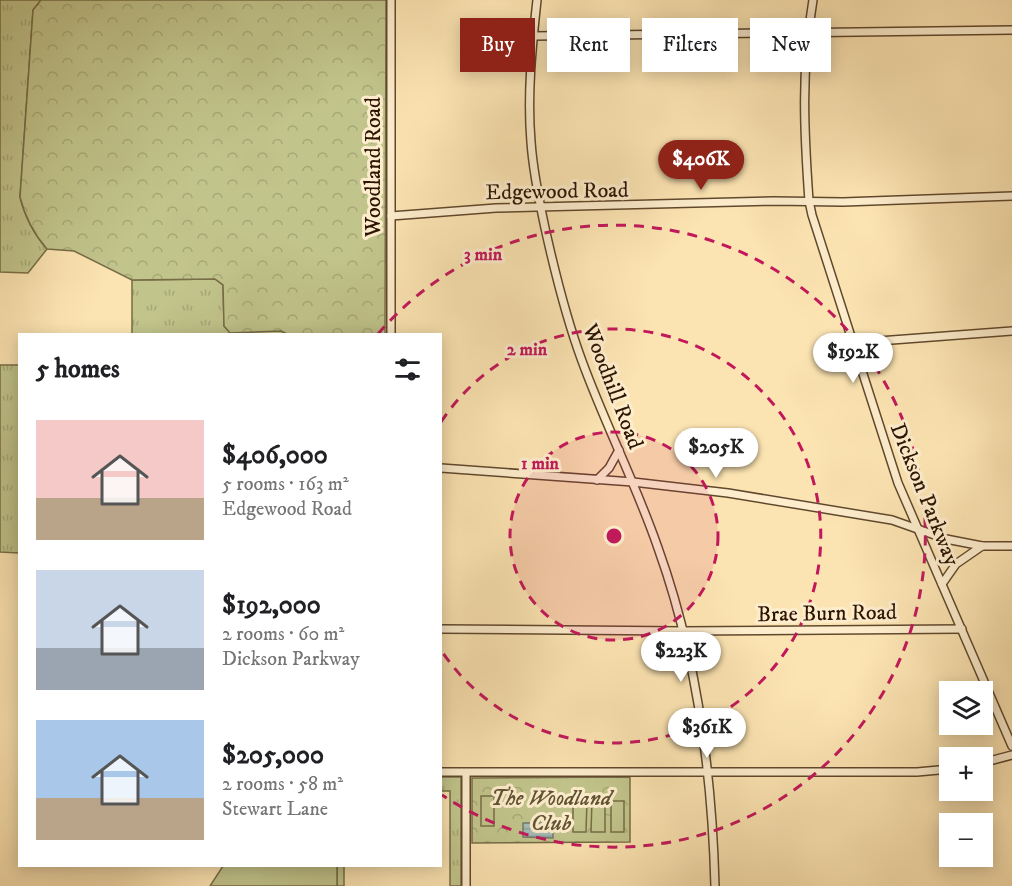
<!DOCTYPE html>
<html lang="en">
<head>
<meta charset="utf-8">
<style>
	:root { --surface:#fff; --page:#f2f2f2; --text:#202124; --muted:#757577; --accent:#8f2418 }
	body { margin:0; font-family:"IM FELL DW Pica",serif; background:var(--page); color:var(--text); height:100vh; display:flex; flex-direction:column; font-size:22px; white-space:nowrap }
	* { box-sizing:border-box; margin:0 }
	p { font-size:20px; color:var(--muted) }
	.icon { flex:none; width:33px; height:33px; fill:none; stroke:currentColor; stroke-width:2; stroke-linecap:round; stroke-linejoin:round }
	.map { position:relative; flex:1; overflow:hidden }
	.details { position:absolute; left:18px; top:333px; width:424px; height:534px; display:flex; flex-direction:column; background:var(--surface); border-radius:0px; box-shadow:0 3px 15px #0003 }
	.details>* { flex:none }
	.guide { position:absolute; left:460px; top:18px; width:460px; height:54px; display:flex; gap:12px }
	.fabs { position:absolute; left:939px; top:681px; display:grid; gap:12px }
	.fabs a { display:grid; place-items:center; width:54px; height:54px; border-radius:0px; background:var(--surface); box-shadow:0 3px 15px #0003; font-size:30px }
	.price { position:absolute; translate:-50% -51px; padding:0 14px; border-radius:21px; background:#fff; color:#222; font-size:20px; line-height:39px; filter:drop-shadow(0 2px 3px #0008) }
	.price::after { content:''; position:absolute; left:50%; top:36px; width:18px; height:14px; margin-left:-9px; background:inherit; clip-path:polygon(0 0,100% 0,50% 100%) }
	.price.active { background:var(--accent); color:#fff }
	ul { padding:0; list-style:none }
	li { display:flex; align-items:center; gap:18px; height:150px; padding:0 18px }
	li span { display:grid; place-items:center; flex:none; width:168px; height:120px; border-radius:0px; color:#555 }
	li>.icon { margin-inline-start:auto }
	span .icon { width:72px; height:72px; fill:#fffc; stroke-width:1 }
	li b { font-size:26px }
	h2 { display:flex; justify-content:space-between; align-items:center; height:72px; padding:0 18px; font-size:26px }
	.pill { padding:0 21px; border-radius:0px; background:var(--surface); box-shadow:0 3px 15px #0003; font-size:21px; line-height:54px }
	.pill.active { background:var(--accent); color:#fff }
	.map>svg:first-child { display:block }
</style>
</head>
<body>
<div class="map">
<svg width="1012" height="886" viewBox="0 0 1012 886">
	<defs>
		<pattern id="grass-tufts" width="24" height="20" patternUnits="userSpaceOnUse" patternTransform="scale(1.5)"><rect width="24" height="20" fill="#c1c48b"/><path d="M3 7l-1-3M5 7V3M7 7l1-3M15 17l-1-3M17 17v-4M19 17l1-3" fill="none" stroke="#a6a876"/></pattern>
		<pattern id="forest-crowns" width="20" height="18" patternUnits="userSpaceOnUse" patternTransform="scale(1.5)"><rect width="20" height="18" fill="#c1c48b"/><path d="M2 6a3 3 0 1 1 6 0M12 15a3 3 0 1 1 6 0" fill="none" stroke="#a6a876"/></pattern>
		<pattern id="water-rules" width="6" height="5" patternUnits="userSpaceOnUse" patternTransform="scale(1.5)"><rect width="6" height="5" fill="#a3bcb7"/><path d="M0 2.5h6" fill="none" stroke="#8ca19c"/></pattern>
	</defs>
	<rect width="100%" height="100%" fill="#fce4b2"/>
	<filter id="stains"><feTurbulence type="fractalNoise" baseFrequency=".00333" numOctaves="4"/><feColorMatrix values="0 0 0 0 .2 0 0 0 0 .09 0 0 0 0 .02 0 0 0 .5 -.17"/></filter>
	<radialGradient id="worn" r=".72"><stop offset=".6" stop-color="#630" stop-opacity="0"/><stop offset="1" stop-color="#630" stop-opacity=".3"/></radialGradient>
	<g fill="url(#grass-tufts)" stroke="#766c46" stroke-width="1.5">
		<path d="M0,0H41L33,10L20,197C25,217 33,233 47,249L28,273L0,272Z"/>
		<path d="M215,279L223,285L224,326L230,332L281,331L287,334H132V280Z"/>
		<path d="M0,365H19V553L0,552Z"/>
		<path d="M441,777H461V886H450V791H441Z"/>
		<rect x="337" y="866" width="7" height="20"/>
	</g>
	<g fill="url(#forest-crowns)" stroke="#766c46" stroke-width="1.5">
		<path d="M41,0H386L385,334H287L281,331L230,333L224,326L223,285L215,279L132,280L74,251L47,249C33,233 25,217 20,197L33,10Z"/>
		<path d="M630,777V842L472,843V778Z"/>
	</g>
	<g fill="#c1c48b" stroke="#766c46" stroke-width="1.5">
		<rect x="481" y="796" width="13" height="30"/>
		<path d="M573,801H587L586,832H573Z"/>
		<path d="M592,801H605V832H591Z"/>
		<rect x="611" y="801" width="13" height="31"/>
		<path d="M223,866H337V886H210Z"/>
	</g>
	<path fill="url(#water-rules)" stroke="#73796e" stroke-width="1.5" d="M523,823H553V838L523,837Z"/>
	<g fill="none" stroke-linecap="round" stroke-linejoin="round">
		<g stroke="#60482c" stroke-width="10">
			<g id="street">
				<path d="M537,0C532,46 527,95 531,142C533,171 539,200 545,228C555,273 566,318 582,361C605,424 636,484 658,548C697,656 712,772 715,886"/>
				<path d="M813,0C801,71 804,130 809,201L812,215L898,483L1012,746"/>
				<path d="M534,36L1012,30"/>
				<path d="M391,216L496,208L774,201L843,202L1012,196"/>
				<path d="M391,334V0"/>
				<path d="M852,343L1012,331"/>
				<path d="M441,468L633,482L728,493L892,520L946,539L982,546"/>
				<path d="M597,480L609,468L619,450"/>
				<path d="M942,584L956,564L982,546H1012"/>
				<path d="M441,629L683,631L962,629"/>
				<path d="M982,763L1012,755"/>
				<path d="M441,772H917L950,769"/>
				<path d="M466,886V773"/>
			</g>
		</g>
		<use href="#street" stroke="#fdedcd" stroke-width="7"/>
	</g>
	<circle cx="614" cy="536" r="104" fill="#c2185b" fill-opacity=".12"/>
	<g fill="none" stroke="#c2185b" stroke-width="3" stroke-dasharray="10 8">
		<circle cx="614" cy="536" r="104"/>
		<path d="M441 422A207 207 0 1 1 441 650"/>
		<path d="M378 334A311 311 0 1 1 442 795"/>
	</g>
	<g text-anchor="middle" stroke-width="6" stroke-linejoin="round" paint-order="stroke">
		<g font-size="22" fill="#2c1400" stroke="#fdedcd">
			<text transform="translate(372 167) rotate(-90)" y="8">Woodland Road</text>
			<text transform="translate(557 190) rotate(-1)" y="8">Edgewood Road</text>
			<text transform="translate(614 386) rotate(69)" y="8">Woodhill Road</text>
			<text transform="translate(926 494) rotate(68)" y="8">Dickson Parkway</text>
			<text transform="translate(827 612) rotate(-1)" y="8">Brae Burn Road</text>
		</g>
		<g font-size="22" font-style="italic" fill="#605231" stroke="#fdedcd">
			<text x="551" y="805">The Woodland<tspan x="551" dy="25">Club</tspan></text>
		</g>
	</g>
	<circle cx="614" cy="536" r="9" fill="#c2185b" stroke="#fdedcd" stroke-width="3"/>
	<g font-size="18" text-anchor="middle" font-weight="bold" fill="#c2185b" stroke="#fdedcd" stroke-width="6" stroke-linejoin="round" paint-order="stroke">
		<text x="483" y="260">3 min</text>
		<text x="527" y="355">2 min</text>
		<text x="540" y="469">1 min</text>
	</g>
	<rect width="100%" height="100%" filter="url(#stains)"/>
	<rect width="100%" height="100%" fill="url(#worn)"/>
</svg>
<div class="fabs">
<a><svg class="icon" aria-label="layers" viewBox="0 0 24 24"><path d="M12 4l9 5-9 5-9-5zM3 14l9 5 9-5"/></svg></a>
<a>+</a>
<a>−</a>
</div>
<b class="price active" style="left:701px;top:191px">$406K</b>
<b class="price" style="left:853px;top:384px">$192K</b>
<b class="price" style="left:716px;top:479px">$205K</b>
<b class="price" style="left:681px;top:683px">$223K</b>
<b class="price" style="left:707px;top:759px">$361K</b>
<div class="guide">
<a class="pill active">Buy</a>
<a class="pill">Rent</a>
<a class="pill">Filters</a>
<a class="pill">New</a>
</div>
<section class="details">
<h2>5 homes<svg class="icon" aria-label="filters" viewBox="0 0 24 24"><path d="M4 7h16M4 17h16"/><circle cx="9" cy="7" r="2"/><circle cx="15" cy="17" r="2"/></svg></h2>
<ul>
<li><span style="background:linear-gradient(#f6c9c9 65%,#b9a48a 0)"><svg class="icon" aria-label="home" viewBox="0 0 24 24"><path d="M3 11l9-7 9 7M6 9v11h12V9"/></svg></span><div><b>$406,000</b><p>5 rooms · 163 m²</p><p>Edgewood Road</p></div></li>
<li><span style="background:linear-gradient(#c9d6e8 65%,#9aa5b1 0)"><svg class="icon" aria-label="home" viewBox="0 0 24 24"><path d="M3 11l9-7 9 7M6 9v11h12V9"/></svg></span><div><b>$192,000</b><p>2 rooms · 60 m²</p><p>Dickson Parkway</p></div></li>
<li><span style="background:linear-gradient(#a9c7e8 65%,#b9a48a 0)"><svg class="icon" aria-label="home" viewBox="0 0 24 24"><path d="M3 11l9-7 9 7M6 9v11h12V9"/></svg></span><div><b>$205,000</b><p>2 rooms · 58 m²</p><p>Stewart Lane</p></div></li>
</ul>
</section>
</div>
</body>
</html>
